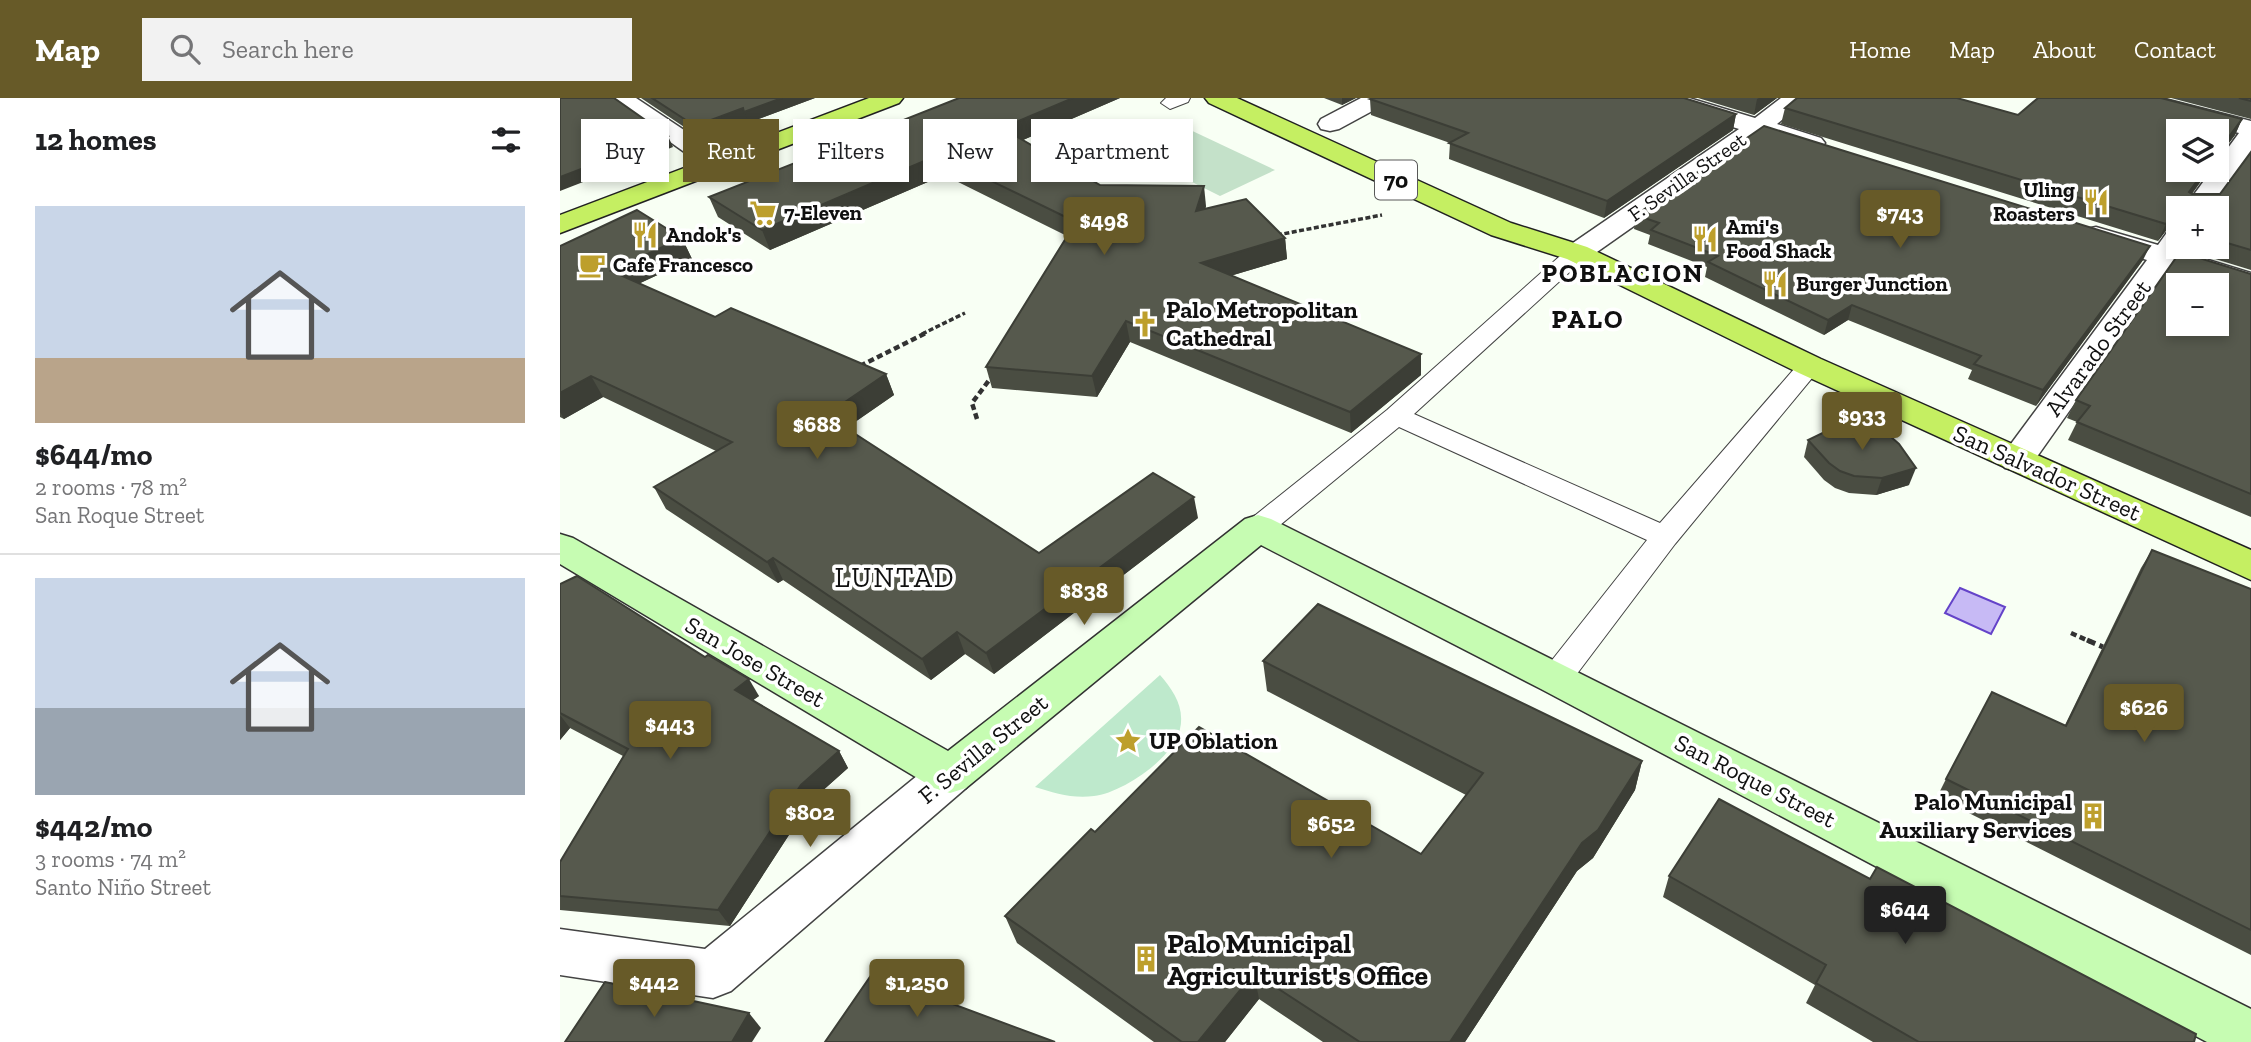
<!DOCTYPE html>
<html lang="en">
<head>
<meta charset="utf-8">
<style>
	:root { --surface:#fff; --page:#f2f2f2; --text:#202124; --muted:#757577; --line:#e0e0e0; --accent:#675a28 }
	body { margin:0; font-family:"Zilla Slab",serif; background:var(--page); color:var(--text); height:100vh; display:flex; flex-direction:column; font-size:26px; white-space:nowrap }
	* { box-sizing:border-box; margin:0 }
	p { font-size:23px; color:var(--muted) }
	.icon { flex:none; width:38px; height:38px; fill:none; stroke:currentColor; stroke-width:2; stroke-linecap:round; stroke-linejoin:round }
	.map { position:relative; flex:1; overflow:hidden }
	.drawer { display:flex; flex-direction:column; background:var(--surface); width:560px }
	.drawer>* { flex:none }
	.guide { position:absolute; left:21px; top:21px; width:665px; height:63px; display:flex; gap:14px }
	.fabs { position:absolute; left:1606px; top:21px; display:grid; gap:14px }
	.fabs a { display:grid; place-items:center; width:63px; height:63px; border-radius:0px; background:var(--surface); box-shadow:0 4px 10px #0003; font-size:35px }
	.price { position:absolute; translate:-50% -60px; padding:0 16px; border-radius:7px; background:var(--accent); color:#fff; font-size:23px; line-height:46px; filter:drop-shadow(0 2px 4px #0008) }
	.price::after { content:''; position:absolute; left:50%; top:42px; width:21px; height:16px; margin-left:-10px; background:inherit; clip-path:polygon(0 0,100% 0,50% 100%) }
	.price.on { background:#222; color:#fff }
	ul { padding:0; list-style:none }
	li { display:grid; align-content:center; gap:14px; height:371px; padding:0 35px }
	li+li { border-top:2px solid var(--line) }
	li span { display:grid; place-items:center; height:217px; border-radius:0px; color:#555 }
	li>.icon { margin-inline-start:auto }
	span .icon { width:126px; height:126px; fill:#fffc; stroke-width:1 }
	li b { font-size:30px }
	h2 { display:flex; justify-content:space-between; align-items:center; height:84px; padding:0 35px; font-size:30px }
	.chip { padding:0 24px; border-radius:0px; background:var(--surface); box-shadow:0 4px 10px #0003; font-size:24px; line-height:63px }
	.chip.on { background:var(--accent); color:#fff }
	header { display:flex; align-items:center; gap:42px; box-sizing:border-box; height:98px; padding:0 35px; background:var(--accent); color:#fff }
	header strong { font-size:33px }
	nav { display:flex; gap:38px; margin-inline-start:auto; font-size:24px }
	.search { width:490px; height:63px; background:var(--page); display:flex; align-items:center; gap:18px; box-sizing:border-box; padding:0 24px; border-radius:0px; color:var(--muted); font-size:26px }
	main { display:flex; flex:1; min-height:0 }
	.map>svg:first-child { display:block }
</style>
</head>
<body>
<header>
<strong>Map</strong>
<div class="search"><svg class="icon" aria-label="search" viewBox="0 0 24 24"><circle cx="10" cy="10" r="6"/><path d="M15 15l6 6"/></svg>Search here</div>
<nav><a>Home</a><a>Map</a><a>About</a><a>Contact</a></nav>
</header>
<main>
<section class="drawer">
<h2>12 homes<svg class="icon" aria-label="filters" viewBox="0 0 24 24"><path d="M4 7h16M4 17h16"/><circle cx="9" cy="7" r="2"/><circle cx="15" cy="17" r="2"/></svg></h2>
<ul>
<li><span style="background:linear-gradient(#c9d6e8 70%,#b9a48a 0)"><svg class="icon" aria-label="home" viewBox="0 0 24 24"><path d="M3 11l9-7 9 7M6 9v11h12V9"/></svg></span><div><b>$644/mo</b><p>2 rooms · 78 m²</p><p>San Roque Street</p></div></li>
<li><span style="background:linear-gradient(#c9d6e8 60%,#9aa5b1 0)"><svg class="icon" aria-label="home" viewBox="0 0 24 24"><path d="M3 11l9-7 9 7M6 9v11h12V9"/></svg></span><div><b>$442/mo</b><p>3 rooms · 74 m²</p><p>Santo Niño Street</p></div></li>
</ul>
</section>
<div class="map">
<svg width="1691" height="944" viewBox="0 0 1691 944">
	<rect width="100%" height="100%" fill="#f8fff4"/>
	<path fill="#bee9cc" d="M600,577C613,592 625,609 620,631C614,660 562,695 534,698C513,701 494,695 475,689Z"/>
	<path fill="#c4e1c9" d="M607,21L715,72L660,98L552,44Z"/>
	<path fill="#c7baf5" stroke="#6443c9" stroke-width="2" d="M1400,490L1445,509L1431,536L1385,515Z"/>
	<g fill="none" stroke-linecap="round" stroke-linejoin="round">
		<g stroke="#434343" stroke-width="2">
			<g id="lane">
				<path d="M606,0H630L628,4L610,11L601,5Z"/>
				<path d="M1017,148L1025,150L1028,155L1025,160L854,316L1100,425L1241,263L1250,261L1259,263L1262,268L1115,446L1007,589L996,592L985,589L980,580L985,571L1087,442L839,329L708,437L698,440L688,437L684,430L688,423L827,312L1009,150Z"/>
			</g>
		</g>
		<g stroke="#434343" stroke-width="3">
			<g id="street">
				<path d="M48,0H76L148,48L152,53L148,58L139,61L130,58Z"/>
				<path d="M801,0H831L827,5L779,31L770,33L761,31L758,26L761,21Z"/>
				<path d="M1092,0H1129L1195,20L1221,0H1248L1217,26L1261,40L1265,45L1261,50L1252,53L1202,38L1027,161L1017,164L1007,161L1003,155L1007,149L1179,31L1096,5Z"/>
				<path d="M1560,0H1601L1691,23V54L1652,110H1624L1652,72H1657V65L1679,35L1564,5Z"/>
				<path d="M1536,129L1598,147L1608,133L1619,131V149H1625L1622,154L1691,175V193L1611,169L1469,370L1457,373L1445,370L1439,362L1445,354L1587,162L1526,143L1522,137L1526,131Z"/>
				<path d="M390,659L406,664L412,677L406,690L171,893L153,900L0,877V831L145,851L374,664Z"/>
			</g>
		</g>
		<g stroke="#323232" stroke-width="3">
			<path id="secondary" d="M698,417L711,421L1691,911V944H1647L981,591L701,447L406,690L390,695L374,690L0,466V436L13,440L388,653L685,421Z"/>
		</g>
		<g stroke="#212121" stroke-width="3">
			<g id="highway">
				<path d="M309,0H343L339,5L0,135V117Z"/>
				<path d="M645,0H677L951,125L1027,149L1261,261L1691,452V482L1239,275L1007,161L931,137L649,5Z"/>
			</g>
		</g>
		<g stroke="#323232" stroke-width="3.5" stroke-dasharray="5 2.5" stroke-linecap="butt">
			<path d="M717,137L822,117"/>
			<path d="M362,236L405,215"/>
		</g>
		<g stroke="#323232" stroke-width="4.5" stroke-dasharray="6 3.5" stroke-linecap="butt">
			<path d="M300,268L366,235"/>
			<path d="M417,321L412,305L433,277"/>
			<path d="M1511,535L1531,544"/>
		</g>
		<path stroke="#323232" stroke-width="5" stroke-dasharray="9 4.5" stroke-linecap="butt" d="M1527,542L1543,549"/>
		<use href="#lane" fill="#fff" fill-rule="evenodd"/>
		<use href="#street" fill="#fff" fill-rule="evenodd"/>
		<use href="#secondary" fill="#c6fcb2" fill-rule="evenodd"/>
		<use href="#highway" fill="#c5ef62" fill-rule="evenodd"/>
	</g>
	<g fill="#4a4d42">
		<path d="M81,0H255L188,25L187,21L139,39Z"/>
		<path d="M399,0H560L463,42L540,87L646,108L645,111L725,140L727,161L670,178L861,256V277L791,335L570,244L537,299L432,290L426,269L507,138L384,77L210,152L158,119L149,99Z"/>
		<path d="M764,0H796L782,7Z"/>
		<path d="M1138,0H1217L1194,17Z"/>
		<path d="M1237,0H1397L1458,17L1478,0H1601L1682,21L1675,37L1662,54L1657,64V33H1619V72H1649L1632,96H1660L1691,54V172L1626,152L1627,149H1657V110H1619V129L1608,130L1598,143L1221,26L1225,10Z"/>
		<path d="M1611,0H1691V21Z"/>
		<path d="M810,1L1176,16L1173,32L1044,120L889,61L890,45L811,17Z"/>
		<path d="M1076,117L1583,162L1476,308L1408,281L1412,272L1288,222L1264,237L1145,179L1147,169L1088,146L1090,137L1074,131Z"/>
		<path d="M122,140L132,161L78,186L155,219L326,276L334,297L286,330L479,455L638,420L434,576L405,556L371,582L223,482L218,485L106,411L94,389L156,353L43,299L4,321L0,319V148Z"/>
		<path d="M1691,176V419L1508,342L1517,324L1507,320L1516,302Z"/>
		<path d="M1248,342L1349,387L1316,397L1289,395L1275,390L1264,382L1244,359Z"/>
		<path d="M1592,452L1691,491V857L1377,699L1386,681L1505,627L1581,470Z"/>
		<path d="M0,486L199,598L193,602L279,653L288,670L251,703L170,828L0,812V764L63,658L10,630L0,642Z"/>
		<path d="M703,563L1082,663L1075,692L1033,760L1017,773L905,944H763L699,901L665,944H594L457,845L445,818L535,734L861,756L906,697L707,593Z"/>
		<path d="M1109,778L1310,781L1634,944H1313L1246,905L1255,887L1103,799Z"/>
	</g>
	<g fill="#3c3e36">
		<path d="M222,0H255L188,25L184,14Z"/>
		<path d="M513,0H560L447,49L442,30Z"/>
		<path d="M782,0H796L782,7Z"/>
		<path d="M1199,0H1217L1194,17L1197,1Z"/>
		<path d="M183,10L187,21L139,39L135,28Z"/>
		<path d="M1176,16L1173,32L1044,120L1047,103Z"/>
		<path d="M1682,21L1675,37L1662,54L1657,64V55Z"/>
		<path d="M108,38L113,49L0,93V79Z"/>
		<path d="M378,57L384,77L210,152L202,132Z"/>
		<path d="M1645,72H1649L1621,110L1629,94Z"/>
		<path d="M644,88L646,108L639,133L636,113Z"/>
		<path d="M1616,114L1608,130L1598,143L1606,126Z"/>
		<path d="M122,140L132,161L61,194L51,173Z"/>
		<path d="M725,140L727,161L643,186L641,165Z"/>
		<path d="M1590,148L1583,162L1476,308L1483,292Z"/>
		<path d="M1292,207L1288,222L1264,237L1268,222Z"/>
		<path d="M566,223L570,244L537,299L532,278Z"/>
		<path d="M861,256V277L791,335L790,314Z"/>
		<path d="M326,276L334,297L275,338L266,317Z"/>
		<path d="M31,278L43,299L4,321L0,314V295Z"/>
		<path d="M1356,370L1349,387L1316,397L1322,380Z"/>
		<path d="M634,399L638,420L434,576L426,555Z"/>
		<path d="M213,460L223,482L218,485L207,464Z"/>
		<path d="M397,534L405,556L371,582L362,561Z"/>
		<path d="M189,581L199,598L185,608L175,592Z"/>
		<path d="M0,617L10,630L0,642Z"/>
		<path d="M279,653L288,670L251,703L170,828L158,812L241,687Z"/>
		<path d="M1082,663L1075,692L1033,760L1017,773L905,944H890L1022,745Z"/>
		<path d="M694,875L699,901L665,944H638Z"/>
		<path d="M189,915L201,930L192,944H172Z"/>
	</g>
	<g fill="#56594d" stroke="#3c3e36" stroke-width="2" fill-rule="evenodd">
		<path d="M0,0H54L108,38L0,79Z"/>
		<path d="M92,0H222L184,14L183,10L135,28Z"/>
		<path d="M399,0H513L442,30L540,87L644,88L636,113L686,101L725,140L641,165L861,256L790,314L566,223L532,278L426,269L516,124L378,57L202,132L149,99Z"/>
		<path d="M813,0H1124L1176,16L1047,103L889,45L908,35L810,1Z"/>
		<path d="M1237,0H1397L1458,17L1478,0H1601L1682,21L1663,47L1662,53L1657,55V33H1619V72H1645L1629,94L1632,96H1660L1691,54V152L1657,142V110H1619V113L1616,114L1606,126L1225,10Z"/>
		<path d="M1679,0H1691V3Z"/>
		<path d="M1204,28L1590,148L1483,292L1414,266L1421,258L1292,207L1268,222L1148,164L1158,158L1091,132L1099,125L1076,117Z"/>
		<path d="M77,112L122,140L51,173L155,219L171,210L326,276L266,317L479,455L593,375L634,399L426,555L397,534L362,561L213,460L207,464L94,389L172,344L31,278L0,295V148Z"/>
		<path d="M1620,154L1691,176V396L1517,324L1530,308L1516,302ZM1619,187H1657V226H1619Z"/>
		<path d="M1290,327L1305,328L1330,338L1339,346L1356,370L1322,380L1294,378L1280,373L1269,365L1248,342L1277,328Z"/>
		<path d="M1592,452L1691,491V832L1386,681L1432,594L1506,628Z"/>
		<path d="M17,478L145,559L148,557L189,581L175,592L279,653L241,687L158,812L0,798V764L68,651L0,615V486Z"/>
		<path d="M758,506L1082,663L1038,732L1022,745L890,944H800L694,875L638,944H622L445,818L531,731L535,734L639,629L861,756L923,675L703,563Z"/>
		<path d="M1159,701L1310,781L1317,769L1636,936L1634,944H1359L1256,885L1266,867L1109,778Z"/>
		<path d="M312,876L495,944H265Z"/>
		<path d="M45,884L189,915L172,944H5Z"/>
	</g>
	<defs>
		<g id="restaurant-bare" transform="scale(2.1)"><path d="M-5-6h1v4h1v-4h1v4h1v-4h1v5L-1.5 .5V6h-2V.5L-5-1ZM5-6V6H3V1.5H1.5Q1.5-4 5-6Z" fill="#bd9f2c" stroke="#fff" stroke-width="2.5" paint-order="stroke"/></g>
		<g id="supermarket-bare" transform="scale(2.1)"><path d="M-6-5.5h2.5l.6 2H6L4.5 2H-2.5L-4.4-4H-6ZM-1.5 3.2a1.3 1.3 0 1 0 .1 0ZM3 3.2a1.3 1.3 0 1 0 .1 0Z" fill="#bd9f2c" stroke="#fff" stroke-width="2.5" paint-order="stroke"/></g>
		<g id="cafe-bare" transform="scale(2.1)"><path d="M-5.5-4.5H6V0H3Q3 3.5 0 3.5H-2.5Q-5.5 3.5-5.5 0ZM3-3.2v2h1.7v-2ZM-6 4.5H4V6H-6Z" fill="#bd9f2c" stroke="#fff" stroke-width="2.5" paint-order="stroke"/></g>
		<g id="church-bare" transform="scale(2.1)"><path d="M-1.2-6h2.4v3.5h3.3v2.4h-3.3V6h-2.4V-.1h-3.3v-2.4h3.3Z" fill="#bd9f2c" stroke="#fff" stroke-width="2.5" paint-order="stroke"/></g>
		<g id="sight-bare" transform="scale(2.1)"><path d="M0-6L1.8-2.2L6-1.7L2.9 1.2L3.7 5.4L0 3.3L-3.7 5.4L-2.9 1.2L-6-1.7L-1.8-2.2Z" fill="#bd9f2c" stroke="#fff" stroke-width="2.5" paint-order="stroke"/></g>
		<g id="building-bare" transform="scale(2.1)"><path d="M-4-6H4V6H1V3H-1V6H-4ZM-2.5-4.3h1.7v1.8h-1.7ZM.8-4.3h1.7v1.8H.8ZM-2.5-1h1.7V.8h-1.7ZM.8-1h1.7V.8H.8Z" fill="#bd9f2c" stroke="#fff" stroke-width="2.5" paint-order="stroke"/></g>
	</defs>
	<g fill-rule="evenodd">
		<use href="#restaurant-bare" x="1536" y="104"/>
		<use href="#supermarket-bare" x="203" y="115"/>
		<use href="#restaurant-bare" x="85" y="137"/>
		<use href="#restaurant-bare" x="1145" y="141"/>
		<use href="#cafe-bare" x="32" y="167"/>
		<use href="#restaurant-bare" x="1215" y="186"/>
		<use href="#church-bare" x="585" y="226"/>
		<use href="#sight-bare" x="568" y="643"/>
		<use href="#building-bare" x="1533" y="718"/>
		<use href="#building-bare" x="586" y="861"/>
	</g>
	<g text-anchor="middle" stroke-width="7" stroke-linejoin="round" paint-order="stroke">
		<g font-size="21" fill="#101010" stroke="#fff">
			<text transform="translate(1127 79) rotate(-35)" y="7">F. Sevilla Street</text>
		</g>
		<g font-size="21" font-weight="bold" fill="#101010" stroke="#fff" text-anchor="start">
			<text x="1515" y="99" text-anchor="end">Uling<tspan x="1515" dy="24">Roasters</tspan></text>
			<text x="224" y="122">7-Eleven</text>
			<text x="1166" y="136">Ami's<tspan x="1166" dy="24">Food Shack</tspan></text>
			<text x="106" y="144">Andok's</text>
			<text x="53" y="174">Cafe Francesco</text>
			<text x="1236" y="193">Burger Junction</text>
		</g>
		<rect fill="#fff" stroke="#585858" stroke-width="2" x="815" y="62.5" width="42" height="39" rx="5"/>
		<g font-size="23" font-weight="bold" fill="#101010">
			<text x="836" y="90">70</text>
		</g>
		<g font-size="24" font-weight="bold" fill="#101010" stroke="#fff" text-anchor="start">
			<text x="606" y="220">Palo Metropolitan<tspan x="606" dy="28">Cathedral</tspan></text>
			<text x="589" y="651">UP Oblation</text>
			<text x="1512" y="712" text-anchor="end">Palo Municipal<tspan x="1512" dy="28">Auxiliary Services</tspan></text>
		</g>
		<g font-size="24" fill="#101010" stroke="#fff">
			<text transform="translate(1538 250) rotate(-54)" y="8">Alvarado Street</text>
			<text transform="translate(1487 375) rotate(24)" y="8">San Salvador Street</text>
			<text transform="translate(195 564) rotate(30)" y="8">San Jose Street</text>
			<text transform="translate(423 651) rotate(-39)" y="8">F. Sevilla Street</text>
			<text transform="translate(1195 683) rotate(27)" y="8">San Roque Street</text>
		</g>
		<g font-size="26" font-weight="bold" letter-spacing="2" fill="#101010" stroke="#fff">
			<text x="1063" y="184">POBLACION</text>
			<text x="1028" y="230">PALO</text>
		</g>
		<g font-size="28" letter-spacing="2" fill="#101010" stroke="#fff">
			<text x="335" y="489">LUNTAD</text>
		</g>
		<g font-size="28" font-weight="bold" fill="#101010" stroke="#fff" text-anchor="start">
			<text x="607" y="855">Palo Municipal<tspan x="607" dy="32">Agriculturist's Office</tspan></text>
		</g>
	</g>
</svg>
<div class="fabs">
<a><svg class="icon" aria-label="layers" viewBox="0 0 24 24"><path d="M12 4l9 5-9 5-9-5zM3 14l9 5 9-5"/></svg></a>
<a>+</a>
<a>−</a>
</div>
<b class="price" style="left:1340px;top:152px">$743</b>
<b class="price" style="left:544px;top:159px">$498</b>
<b class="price" style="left:1302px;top:354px">$933</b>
<b class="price" style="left:257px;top:363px">$688</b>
<b class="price" style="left:524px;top:529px">$838</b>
<b class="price" style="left:1584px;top:646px">$626</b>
<b class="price" style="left:110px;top:663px">$443</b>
<b class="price" style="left:250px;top:751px">$802</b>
<b class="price" style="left:771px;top:762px">$652</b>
<b class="price on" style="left:1345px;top:848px">$644</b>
<b class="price" style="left:94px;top:921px">$442</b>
<b class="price" style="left:357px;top:921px">$1,250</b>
<div class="guide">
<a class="chip">Buy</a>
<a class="chip on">Rent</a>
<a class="chip">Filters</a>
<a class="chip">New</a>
<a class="chip">Apartment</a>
</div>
</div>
</main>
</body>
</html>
